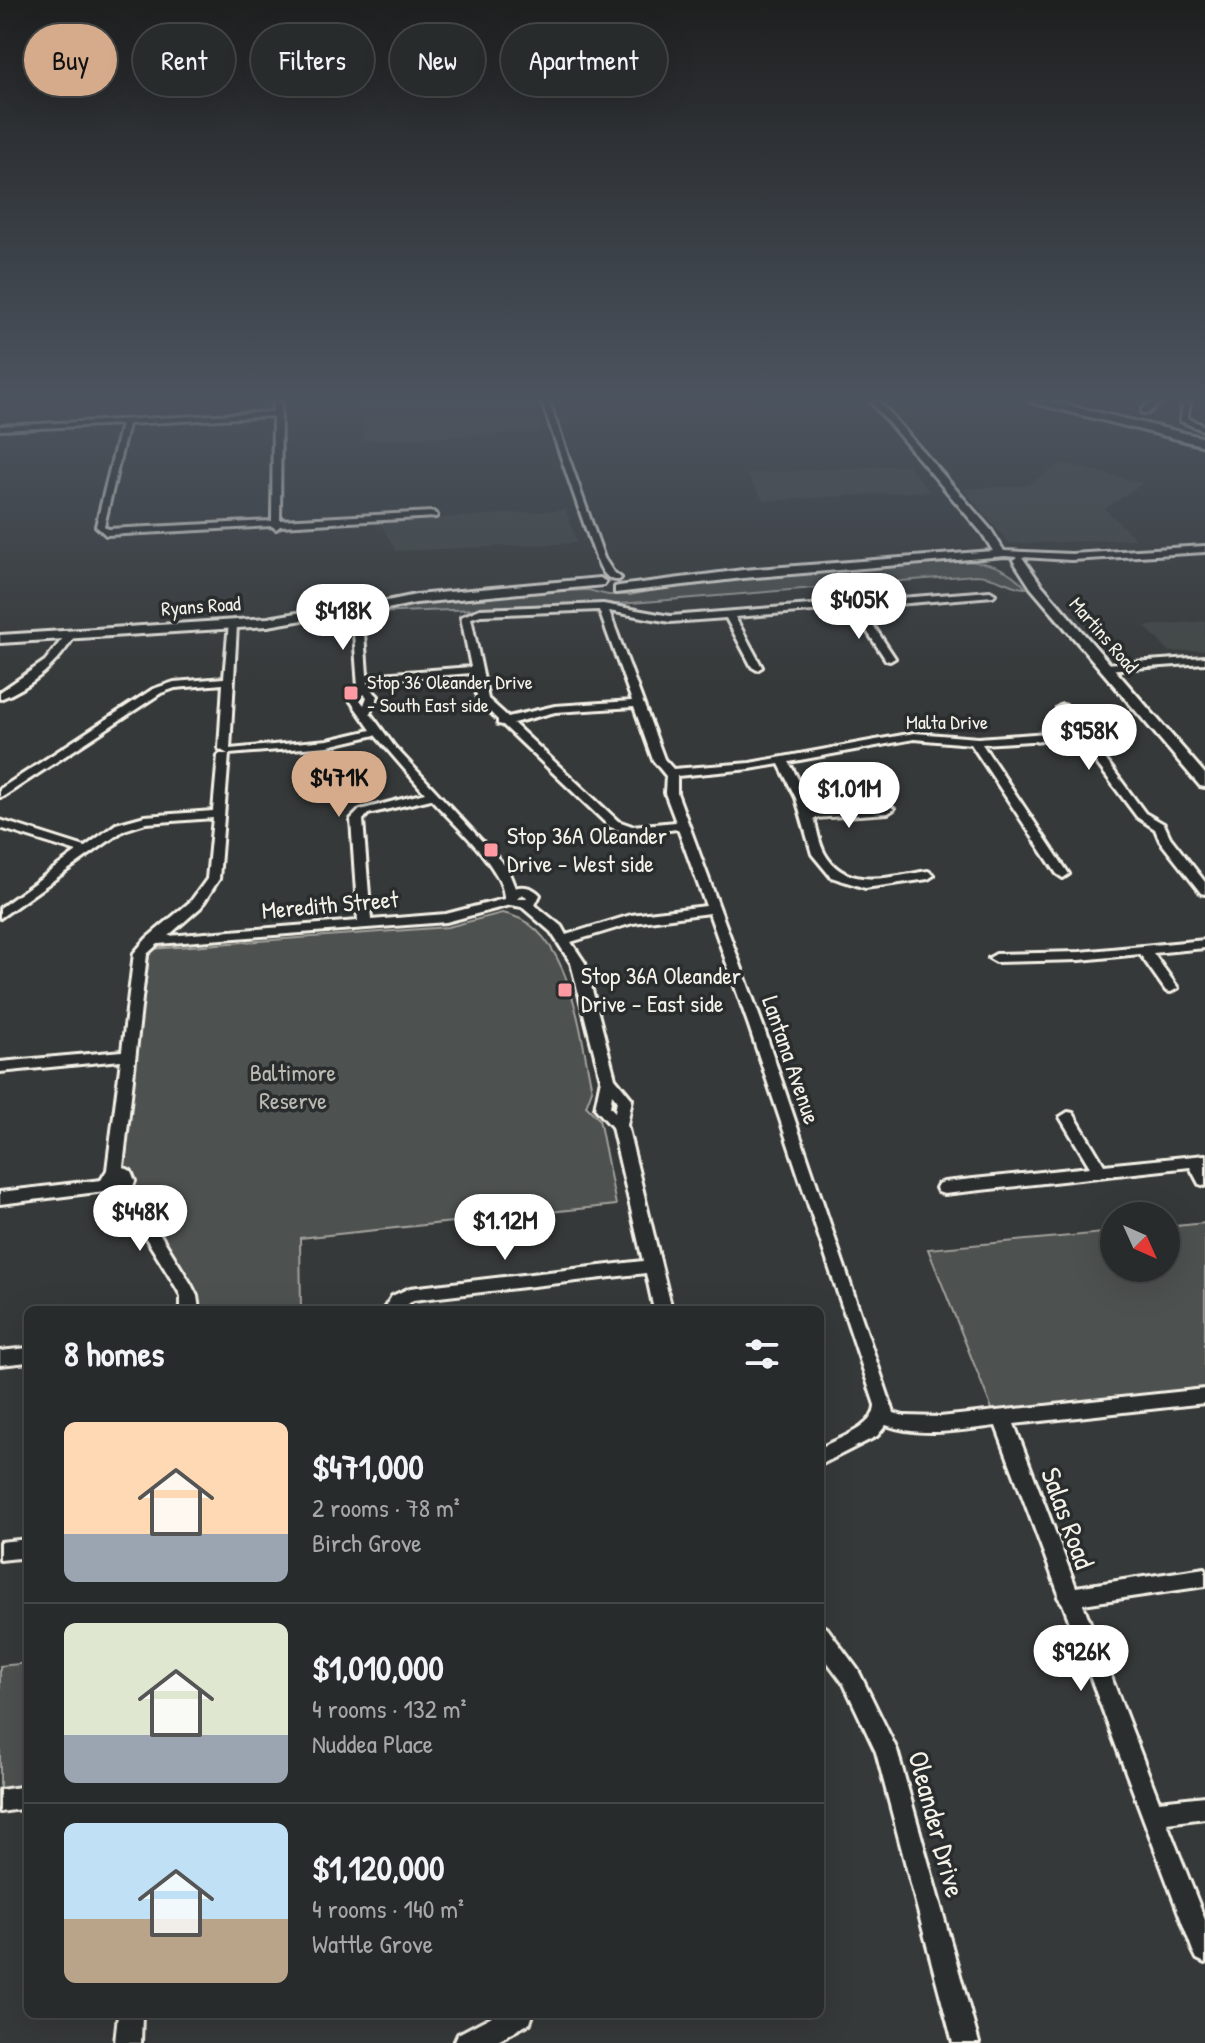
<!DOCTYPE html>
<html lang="en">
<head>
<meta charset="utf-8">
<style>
	:root { --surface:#282b2b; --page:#303333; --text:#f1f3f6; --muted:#a5a7a9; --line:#444747; --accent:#d6ab8b }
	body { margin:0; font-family:"Patrick Hand",sans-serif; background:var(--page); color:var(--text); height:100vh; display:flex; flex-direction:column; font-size:30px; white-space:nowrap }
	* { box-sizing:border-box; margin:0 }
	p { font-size:26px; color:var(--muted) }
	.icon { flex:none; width:44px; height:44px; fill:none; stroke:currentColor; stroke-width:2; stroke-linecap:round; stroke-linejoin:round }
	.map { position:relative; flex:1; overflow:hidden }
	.side { position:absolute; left:24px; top:1306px; width:800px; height:712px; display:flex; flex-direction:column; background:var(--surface); border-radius:12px; box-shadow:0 8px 32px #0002,0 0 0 2px var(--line) }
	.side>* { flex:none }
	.guide { position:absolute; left:24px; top:24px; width:800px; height:72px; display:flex; gap:16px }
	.needle { width:52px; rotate:135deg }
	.fabs { position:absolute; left:1100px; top:1202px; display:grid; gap:16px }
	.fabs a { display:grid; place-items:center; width:80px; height:80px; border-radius:50%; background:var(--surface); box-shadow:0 8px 32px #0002,0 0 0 2px var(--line); font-size:40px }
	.price { position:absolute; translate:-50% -68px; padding:0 18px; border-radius:28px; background:#fff; color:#222; font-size:26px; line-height:52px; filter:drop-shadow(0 2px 4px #0008) }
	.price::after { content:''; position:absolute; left:50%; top:48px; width:24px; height:18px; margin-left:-12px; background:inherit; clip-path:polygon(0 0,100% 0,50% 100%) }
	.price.current { background:var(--accent); color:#111 }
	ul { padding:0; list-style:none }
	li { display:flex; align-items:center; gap:24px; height:200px; padding:0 40px }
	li+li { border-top:2px solid var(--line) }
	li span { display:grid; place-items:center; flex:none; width:224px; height:160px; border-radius:12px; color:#555 }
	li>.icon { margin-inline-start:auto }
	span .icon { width:96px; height:96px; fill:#fffc; stroke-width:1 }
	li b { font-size:34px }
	h2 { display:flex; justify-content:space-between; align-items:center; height:96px; padding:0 40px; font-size:34px }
	.chip { padding:0 28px; border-radius:36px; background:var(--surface); box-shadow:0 8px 32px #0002,0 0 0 2px var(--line); font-size:28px; line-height:72px }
	.chip.current { background:var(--accent); color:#111 }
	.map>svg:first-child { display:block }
</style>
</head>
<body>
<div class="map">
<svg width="1205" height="2043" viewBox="0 0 1205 2043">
	<rect width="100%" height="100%" fill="#363939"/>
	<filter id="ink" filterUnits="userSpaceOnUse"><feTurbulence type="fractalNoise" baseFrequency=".0125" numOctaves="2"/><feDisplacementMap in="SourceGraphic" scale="16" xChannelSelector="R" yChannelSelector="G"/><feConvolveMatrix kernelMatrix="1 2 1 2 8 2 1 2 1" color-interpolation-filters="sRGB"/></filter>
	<g filter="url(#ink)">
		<g fill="#434645">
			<path d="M359,402H533L541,432L364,441Z"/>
			<path d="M1063,463L1143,483L1105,509L1136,539L1010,544L963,489L1027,485Z"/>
			<path d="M908,465L929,491L764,501L746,474Z"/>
			<path d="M566,510L577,543L396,551L380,522Z"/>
			<path d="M1205,621V650L1169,652L1145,626Z"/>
		</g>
		<g fill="#4e514f" stroke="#a1a19c" stroke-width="2">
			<path d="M964,561C990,562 1009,568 1026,588C1012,589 998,575 975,575L619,604L370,613L415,603L517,593L588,590L608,595H630L692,583Z"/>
			<path d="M502,913C571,924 580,1034 592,1090L586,1106L599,1119L616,1205L300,1238L301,1310H196L132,1190L133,1176L122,1166L150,949L448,927Z"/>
			<path d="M1205,1223V1396L996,1419L928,1249L1114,1232V1268H1166V1227Z"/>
			<path d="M28,1663V1787L0,1792V1666Z"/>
		</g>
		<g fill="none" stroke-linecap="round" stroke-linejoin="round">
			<g stroke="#f4f1e8" stroke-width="6">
				<g id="minor">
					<path d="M273,402H281L280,520L433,512L437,515L436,517L280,526L276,529L272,526L106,535L96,526L121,424L0,430V426L273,412ZM273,416L272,521L108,529L104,526L128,424Z"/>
					<path d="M542,402H549L604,558L613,572L621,578L619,580C605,581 601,568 596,558Z"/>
					<path d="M1152,402H1161L1148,413H1142V409Z"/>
					<path d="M1178,402L1190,404L1187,418L1205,426V431L1180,421L1183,407Z"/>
					<path d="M990,591L995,594L993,596L861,607L895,658L890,661L886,660L852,608L735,617L762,667L757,670L752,667L726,618L670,622L609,611L664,759L673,769L750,763L914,733L978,738L1074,731L1057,708L1062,705L1066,706L1145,813L1164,824L1170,837L1205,882V894L1201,893L1160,841L1155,829L1137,817L1078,738L982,744L1069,874L1063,878L1057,874L971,744L914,739L789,762L808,798L812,811L888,805L894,809L888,813L814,818C817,829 819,844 825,854C847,892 893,876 928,871L934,875L928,879L865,888L831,877L812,854L796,798L779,764L750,769L677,776V793L763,1026L894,1413L904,1416L940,1417L1205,1389V1403L1014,1424L1076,1587L1205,1568V1586L1083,1604L1159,1801L1205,1796V1818L1167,1823L1205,1920V1963L1197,1959L1193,1951L1063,1604L1058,1597L1059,1594L996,1426C959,1430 921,1438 886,1425L877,1436L820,1465V1448C837,1439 876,1427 875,1405L749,1026L709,913L633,923L571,942L585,963L615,1078L632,1099L627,1125L672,1310H654L646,1273L413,1300L401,1310H383L392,1296L410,1288L643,1261L612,1127L595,1108L601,1079L571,963L551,932L522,907L510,905L446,922L158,944L147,954L123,1167L131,1171L135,1181L132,1189L191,1284L197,1296L199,1310H181V1296L176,1287L120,1196L105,1191L0,1204V1192L101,1180L107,1170L121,1060L0,1072V1062L122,1051L134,953L147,938L191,901L207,879L213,818L146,823L124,830L0,918V908L77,852L0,828V820L85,847L116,824L145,816L213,811L218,756L220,754H228L219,749L223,684L175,688L161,693L4,796L0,797V789L153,689L174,682L224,678L229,623L237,625L230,749L328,740L371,730L350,700L358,687L353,619L348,612L353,609L356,610L363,619L367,675L471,667L461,617L480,609L603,604L670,616ZM599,610L632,701L555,706L508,717L488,699L471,618L481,615ZM472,673L478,700L498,720V724L503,725L610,827L631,834L678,829L706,906L631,915L566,935L561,926L535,905L540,895C534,888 524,885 515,888L507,868L394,746L370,713L378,696L368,686V681ZM364,694L367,697L364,705L360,700ZM634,707L653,760L666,776L665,793L676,822L632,826L618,821L513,723L555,712ZM375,735L425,793L360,810L351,819L358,921L168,936L201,907L219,879L229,754L328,746ZM431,799C451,821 506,870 504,899L446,914L371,920L363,820L368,814ZM522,894L527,897L526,899H517ZM612,1094L617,1100L615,1112L610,1107Z"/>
					<path d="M67,633L75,635C58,664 31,687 0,699V692L45,661Z"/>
					<path d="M1205,657V663L1105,670L1100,667L1105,664Z"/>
					<path d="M1205,940V948L1153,953L1178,988L1171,992L1166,991L1140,954L1080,960L996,962L989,958L996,954L1080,952Z"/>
					<path d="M1068,1112L1073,1113L1104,1165L1205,1155V1186L1199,1184L1190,1167L944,1194L938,1192L936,1188L938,1184L944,1182L1090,1167L1060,1117Z"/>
					<path d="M28,1348V1362L0,1365V1351Z"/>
					<path d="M28,1539V1557L0,1560V1542Z"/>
					<path d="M820,1625L827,1628L858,1670L897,1750L979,2043H953L876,1752L844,1684L820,1652Z"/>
					<path d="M28,1786V1808L0,1812V1790Z"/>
					<path d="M118,2014H142L141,2043H115Z"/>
					<path d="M496,2014H533L530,2023L492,2043H454L458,2034Z"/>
				</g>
			</g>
			<g stroke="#f4f1e8" stroke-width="6">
				<g id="tertiary">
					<path d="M871,402H880L991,530L1004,551L1071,554L1205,546V552L1071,560L1022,557L1040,583L1205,774V787L1200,786L1031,588L1013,560L1017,557L1005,556L743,578L615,593V587L619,586L743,570L993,551L982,533Z"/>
					<path d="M600,578L606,582L604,585L416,603L353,616L338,614L268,626L0,643V635L268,618L338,606L353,608L416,595Z"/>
				</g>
			</g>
			<g stroke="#f4f1e8" stroke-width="6">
				<path id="trunk" d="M1030,402H1054L1205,438V446Z"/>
			</g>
			<use href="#minor" fill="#2a2d2e" fill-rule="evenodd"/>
			<use href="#tertiary" fill="#2a2d2e" fill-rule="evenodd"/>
			<use href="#trunk" fill="#2a2d2e" fill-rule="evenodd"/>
		</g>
	</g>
	<linearGradient id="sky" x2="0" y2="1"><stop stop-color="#1e1f1f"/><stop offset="0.58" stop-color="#4c545f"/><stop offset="1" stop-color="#4c545f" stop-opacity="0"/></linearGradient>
	<rect width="1205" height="688" fill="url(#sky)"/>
	<g fill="#ff9aa2" stroke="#2a2d2e" stroke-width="3">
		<rect x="343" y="685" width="16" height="16" rx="4"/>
		<rect x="483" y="842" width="16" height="16" rx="4"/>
		<rect x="557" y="982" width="16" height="16" rx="4"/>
	</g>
	<g text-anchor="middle" stroke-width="7" stroke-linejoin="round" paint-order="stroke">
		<g font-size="20" fill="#f4f1e8" stroke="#2a2d2e">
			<text transform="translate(201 606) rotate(-4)" y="7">Ryans Road</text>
			<text transform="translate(1104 635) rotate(49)" y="7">Martins Road</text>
			<text x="947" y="729">Malta Drive</text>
		</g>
		<g font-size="20" fill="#f4f1e8" stroke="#2a2d2e" text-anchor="start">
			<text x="367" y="689">Stop 36 Oleander Drive<tspan x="367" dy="23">- South East side</tspan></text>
		</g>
		<g font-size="24" fill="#f4f1e8" stroke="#2a2d2e" text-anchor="start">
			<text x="507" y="844">Stop 36A Oleander<tspan x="507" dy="28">Drive - West side</tspan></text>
			<text x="581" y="984">Stop 36A Oleander<tspan x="581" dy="28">Drive - East side</tspan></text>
		</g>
		<g font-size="24" fill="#f4f1e8" stroke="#2a2d2e">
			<text transform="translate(330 905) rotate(-5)" y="8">Meredith Street</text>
			<text transform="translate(791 1060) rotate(71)" y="8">Lantana Avenue</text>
		</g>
		<g font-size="24" fill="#bab9b2" stroke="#2a2d2e">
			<text x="293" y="1081">Baltimore<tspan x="293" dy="28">Reserve</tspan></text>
		</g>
		<g font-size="28" fill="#f4f1e8" stroke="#2a2d2e">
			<text transform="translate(1068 1518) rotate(70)" y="10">Salas Road</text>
			<text transform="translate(937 1824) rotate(75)" y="10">Oleander Drive</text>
		</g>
	</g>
</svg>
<div class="fabs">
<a><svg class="needle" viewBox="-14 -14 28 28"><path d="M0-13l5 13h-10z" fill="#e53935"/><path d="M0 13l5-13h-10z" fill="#a5a7a9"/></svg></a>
</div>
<b class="price" style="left:859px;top:641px">$405K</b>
<b class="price" style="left:343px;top:652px">$418K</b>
<b class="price" style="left:1089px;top:772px">$958K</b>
<b class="price current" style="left:339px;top:819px">$471K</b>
<b class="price" style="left:849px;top:830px">$1.01M</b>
<b class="price" style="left:140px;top:1253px">$448K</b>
<b class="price" style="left:505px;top:1262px">$1.12M</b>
<b class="price" style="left:1081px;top:1693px">$926K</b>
<div class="guide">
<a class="chip current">Buy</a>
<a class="chip">Rent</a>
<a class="chip">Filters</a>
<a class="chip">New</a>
<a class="chip">Apartment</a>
</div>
<section class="side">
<h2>8 homes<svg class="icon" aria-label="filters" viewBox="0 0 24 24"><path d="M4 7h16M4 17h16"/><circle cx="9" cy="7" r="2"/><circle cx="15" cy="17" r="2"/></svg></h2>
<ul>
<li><span style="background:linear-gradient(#ffd9b3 70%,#9aa5b1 0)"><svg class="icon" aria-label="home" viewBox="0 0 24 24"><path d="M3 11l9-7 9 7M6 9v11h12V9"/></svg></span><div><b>$471,000</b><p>2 rooms · 78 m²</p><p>Birch Grove</p></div></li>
<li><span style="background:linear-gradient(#dfe7d0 70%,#9aa5b1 0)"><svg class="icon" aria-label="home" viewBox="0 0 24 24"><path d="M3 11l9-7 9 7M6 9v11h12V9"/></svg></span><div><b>$1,010,000</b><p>4 rooms · 132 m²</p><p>Nuddea Place</p></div></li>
<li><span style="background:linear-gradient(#bfe0f5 60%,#b9a48a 0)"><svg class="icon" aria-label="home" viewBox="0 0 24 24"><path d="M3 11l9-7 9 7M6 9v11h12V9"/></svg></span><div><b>$1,120,000</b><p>4 rooms · 140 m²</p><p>Wattle Grove</p></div></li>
</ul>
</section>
</div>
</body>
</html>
